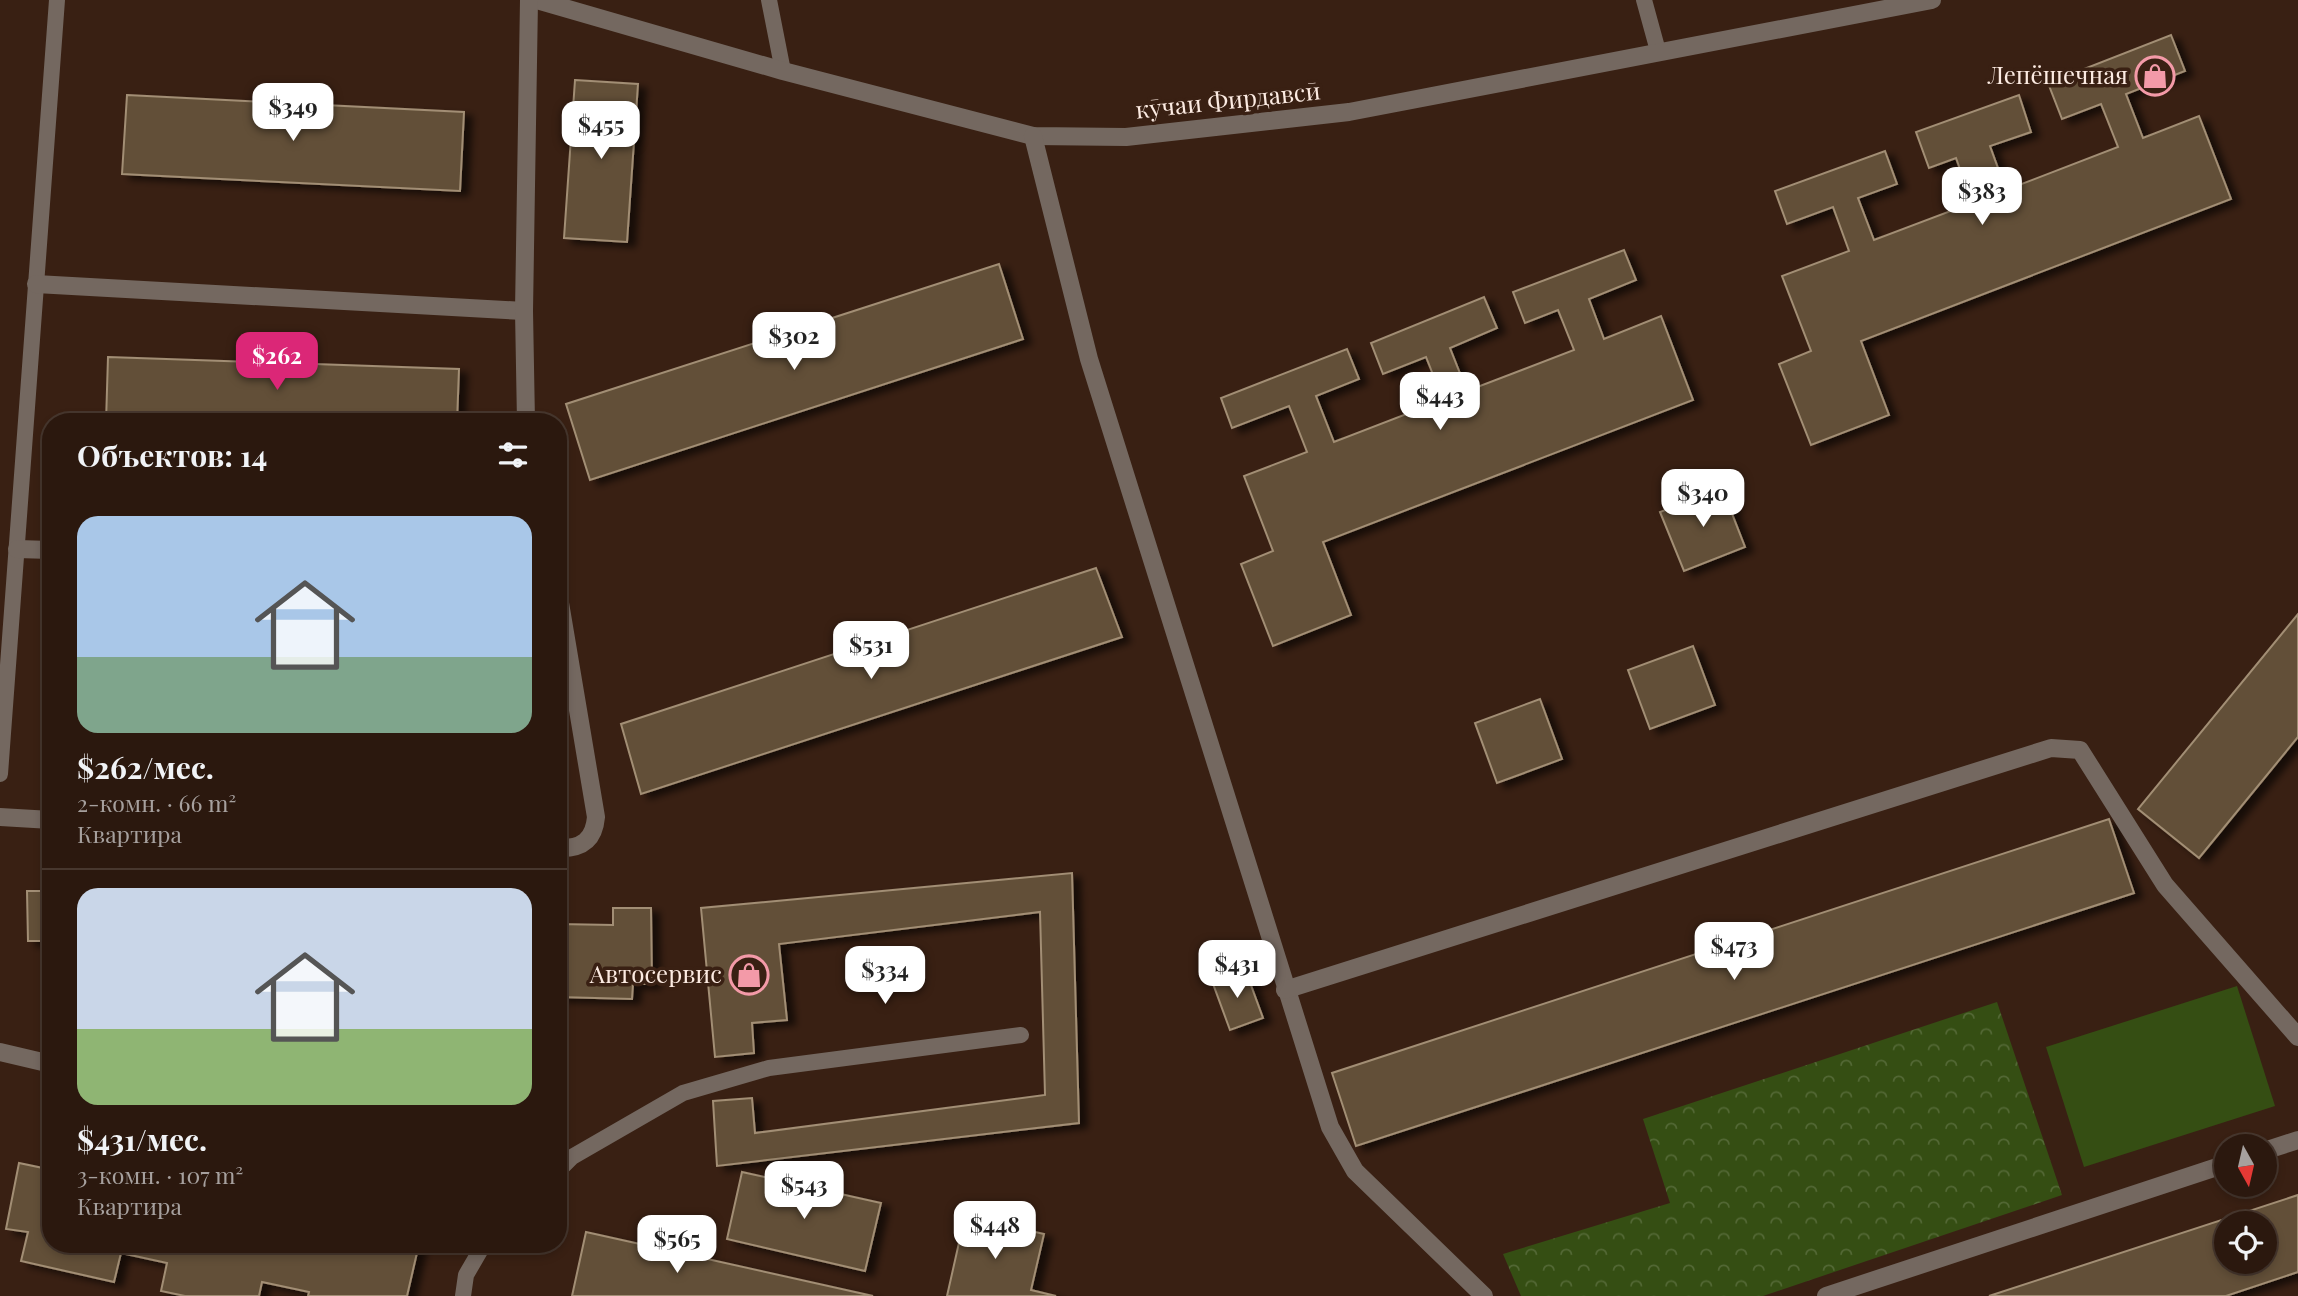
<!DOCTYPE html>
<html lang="ru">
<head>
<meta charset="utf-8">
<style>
	:root { --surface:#2b180e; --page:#37251c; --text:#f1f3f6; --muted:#a6a09e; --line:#47372e; --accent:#db2777 }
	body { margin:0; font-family:"Playfair Display",serif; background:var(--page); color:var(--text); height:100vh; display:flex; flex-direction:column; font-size:26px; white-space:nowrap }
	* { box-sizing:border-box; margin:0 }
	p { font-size:23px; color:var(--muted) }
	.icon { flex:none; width:38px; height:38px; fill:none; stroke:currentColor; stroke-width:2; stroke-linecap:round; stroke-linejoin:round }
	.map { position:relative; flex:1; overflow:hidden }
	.panel { position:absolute; left:42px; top:413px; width:525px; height:840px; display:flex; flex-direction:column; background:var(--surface); border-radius:28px; box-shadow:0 4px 10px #0003,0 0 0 2px var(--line) }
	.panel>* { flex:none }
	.needle { width:46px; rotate:172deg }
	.buttons { position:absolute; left:2214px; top:1134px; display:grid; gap:14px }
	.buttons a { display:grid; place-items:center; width:63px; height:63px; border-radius:50%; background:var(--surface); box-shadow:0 4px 10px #0003,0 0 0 2px var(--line); font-size:35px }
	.price { position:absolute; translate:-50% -60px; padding:0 16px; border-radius:14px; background:#fff; color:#222; font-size:23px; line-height:46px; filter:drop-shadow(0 2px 4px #0008) }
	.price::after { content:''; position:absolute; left:50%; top:42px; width:21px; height:16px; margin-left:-10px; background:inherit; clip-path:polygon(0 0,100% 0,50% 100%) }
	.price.selected { background:var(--accent); color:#fff }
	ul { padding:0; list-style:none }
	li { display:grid; align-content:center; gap:14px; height:371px; padding:0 35px }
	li+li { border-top:2px solid var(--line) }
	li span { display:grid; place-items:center; height:217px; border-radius:21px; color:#555 }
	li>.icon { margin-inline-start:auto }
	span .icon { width:126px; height:126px; fill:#fffc; stroke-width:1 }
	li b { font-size:30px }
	h2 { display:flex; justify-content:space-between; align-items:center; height:84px; padding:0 35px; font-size:30px }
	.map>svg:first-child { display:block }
</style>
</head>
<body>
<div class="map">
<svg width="2298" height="1296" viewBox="0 0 2298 1296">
	<defs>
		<pattern id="forest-crowns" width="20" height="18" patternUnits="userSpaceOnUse" patternTransform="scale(1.75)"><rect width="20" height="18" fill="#354e13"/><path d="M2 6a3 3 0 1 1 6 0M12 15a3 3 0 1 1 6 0" fill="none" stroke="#536835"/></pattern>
		<filter id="shadow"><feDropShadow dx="8" dy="4.5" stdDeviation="3.5" flood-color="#0009"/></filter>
	</defs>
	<rect width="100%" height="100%" fill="#392013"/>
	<path fill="url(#forest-crowns)" d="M1997,1002L2062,1195L1763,1296H1521L1503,1254L1670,1203L1643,1119Z"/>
	<path fill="#354e13" d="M2237,986L2275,1106L2084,1167L2046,1047Z"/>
	<g fill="#625038" stroke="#a28e74" stroke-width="2" fill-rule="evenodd" filter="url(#shadow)">
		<path d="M2171,35L2185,71L2126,94L2143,138L2199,116L2231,199L1861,341L1889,415L1811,445L1779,364L1811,351L1782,276L1849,251L1833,207L1787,224L1775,191L1885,151L1897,184L1858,198L1874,240L1972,203L1956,158L1929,168L1916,132L2019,95L2031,132L1990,146L2006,190L2118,147L2101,104L2062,119L2048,83Z"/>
		<path d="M575,80L638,84L627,242L564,238Z"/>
		<path d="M127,95L464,112L460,191L122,174Z"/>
		<path d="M1624,250L1636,280L1589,299L1604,339L1661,316L1693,400L1323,542L1351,615L1273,646L1241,564L1273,551L1244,476L1307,452L1289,406L1232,428L1221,398L1347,349L1359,379L1316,396L1334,442L1443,400L1426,357L1383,374L1371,343L1484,297L1497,328L1450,348L1467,391L1574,350L1558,310L1525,323L1513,292Z"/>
		<path d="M999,264L1023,339L590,480L566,404Z"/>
		<path d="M108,357L459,369L457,422H106Z"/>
		<path d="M1722,488L1745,547L1684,571L1660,512Z"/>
		<path d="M1096,568L1122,637L641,794L621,724Z"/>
		<path d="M2298,614V737L2199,858L2138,809Z"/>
		<path d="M1693,646L1715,705L1650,729L1628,670Z"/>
		<path d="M1540,699L1562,759L1497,783L1475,723Z"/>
		<path d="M2109,819L2134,893L1356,1146L1332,1073Z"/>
		<path d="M1072,873L1079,1123L717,1166L713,1101L752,1098L755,1133L1045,1095L1040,912L779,944L787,1020L752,1023L754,1053L715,1057L701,908Z"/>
		<path d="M27,891H51V941H28Z"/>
		<path d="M613,908H651L652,984H633L632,999L558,997V924L613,925Z"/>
		<path d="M1245,969L1263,1018L1230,1030L1212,981Z"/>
		<path d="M51,1131V1244H419L407,1296H308L309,1292L262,1282L259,1296H185L161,1291L167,1263L121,1253L114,1282L21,1261L28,1232L6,1229L19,1163L43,1168Z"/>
		<path d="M742,1172L881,1203L865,1271L727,1239Z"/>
		<path d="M2298,1195V1272L2226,1296H1989ZM2226,1223H2264V1262H2226Z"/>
		<path d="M965,1216L1044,1234L1031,1290L1056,1296H947Z"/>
		<path d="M586,1232L873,1296H572Z"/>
	</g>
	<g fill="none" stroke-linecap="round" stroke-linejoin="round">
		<g stroke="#746860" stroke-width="16">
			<path d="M769,0L783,71"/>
			<path d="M1644,0L1658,51"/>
			<path d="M0,774L57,0"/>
			<path d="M558,1171L572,1157L683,1093L769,1068L1021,1035"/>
			<path d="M463,1296L466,1275L484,1244"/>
		</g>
		<g stroke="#746860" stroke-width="18">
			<path d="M537,0L783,71L1033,136L1126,137L1349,112L1932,0"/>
			<path d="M1033,136L1089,359L1330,1127L1355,1171L1484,1296"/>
			<path d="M36,284L524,311"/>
			<path d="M526,422L524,311L529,0"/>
			<path d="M17,549L51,550"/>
			<path d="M558,591L596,817C594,840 582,849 558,848"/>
			<path d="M0,817L51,820"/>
			<path d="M1285,990L2051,748L2080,750L2165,885L2298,1037"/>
			<path d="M0,1052L51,1064"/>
			<path d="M2264,1151L2298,1140"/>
			<path d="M1826,1296L2226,1164"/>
		</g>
	</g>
	<defs>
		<g id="shop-ring" transform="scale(2.0125)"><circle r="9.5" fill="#392013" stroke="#f39aa8" stroke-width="1.5"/><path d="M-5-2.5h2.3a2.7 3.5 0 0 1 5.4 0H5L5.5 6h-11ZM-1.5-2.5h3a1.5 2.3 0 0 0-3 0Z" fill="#f39aa8"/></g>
	</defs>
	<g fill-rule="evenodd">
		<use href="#shop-ring" x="2155" y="76"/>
		<use href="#shop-ring" x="749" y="975"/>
	</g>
	<g text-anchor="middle" stroke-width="7" stroke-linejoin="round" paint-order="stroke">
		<g font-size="24" fill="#fcebe2" stroke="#392013" text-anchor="end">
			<text x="2128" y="84">Лепёшечная</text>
			<text x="722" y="983">Автосервис</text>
		</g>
		<g font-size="24" fill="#fcebe2" stroke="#392013">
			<text transform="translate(1228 101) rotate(-6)" y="8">кӯчаи Фирдавсӣ</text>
		</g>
	</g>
</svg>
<div class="buttons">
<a><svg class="needle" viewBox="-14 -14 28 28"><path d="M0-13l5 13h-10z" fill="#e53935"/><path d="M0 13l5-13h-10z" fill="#a6a09e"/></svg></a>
<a><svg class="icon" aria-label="locate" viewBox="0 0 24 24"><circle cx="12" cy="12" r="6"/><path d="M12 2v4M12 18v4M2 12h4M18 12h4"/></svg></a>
</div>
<b class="price" style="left:293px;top:143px">$349</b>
<b class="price" style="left:601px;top:161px">$455</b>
<b class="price" style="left:1982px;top:227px">$383</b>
<b class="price" style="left:794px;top:372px">$302</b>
<b class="price selected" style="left:277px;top:392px">$262</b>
<b class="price" style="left:1440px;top:432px">$443</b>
<b class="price" style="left:1703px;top:529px">$340</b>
<b class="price" style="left:871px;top:681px">$531</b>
<b class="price" style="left:1734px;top:982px">$473</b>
<b class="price" style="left:1237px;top:1000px">$431</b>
<b class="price" style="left:885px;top:1006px">$334</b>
<b class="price" style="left:804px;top:1221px">$543</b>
<b class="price" style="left:995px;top:1261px">$448</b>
<b class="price" style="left:677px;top:1275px">$565</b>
<section class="panel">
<h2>Объектов: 14<svg class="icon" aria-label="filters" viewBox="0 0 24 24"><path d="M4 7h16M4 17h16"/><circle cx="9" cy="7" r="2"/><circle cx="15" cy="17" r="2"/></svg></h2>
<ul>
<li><span style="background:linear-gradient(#a9c7e8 65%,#7fa58c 0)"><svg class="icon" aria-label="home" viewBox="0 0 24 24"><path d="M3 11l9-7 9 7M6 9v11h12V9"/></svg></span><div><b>$262/мес.</b><p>2-комн. · 66 m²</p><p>Квартира</p></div></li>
<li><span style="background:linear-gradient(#c9d6e8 65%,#8fb573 0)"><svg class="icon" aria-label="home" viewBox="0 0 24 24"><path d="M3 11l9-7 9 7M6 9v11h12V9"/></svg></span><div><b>$431/мес.</b><p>3-комн. · 107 m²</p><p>Квартира</p></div></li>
</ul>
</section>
</div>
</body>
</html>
